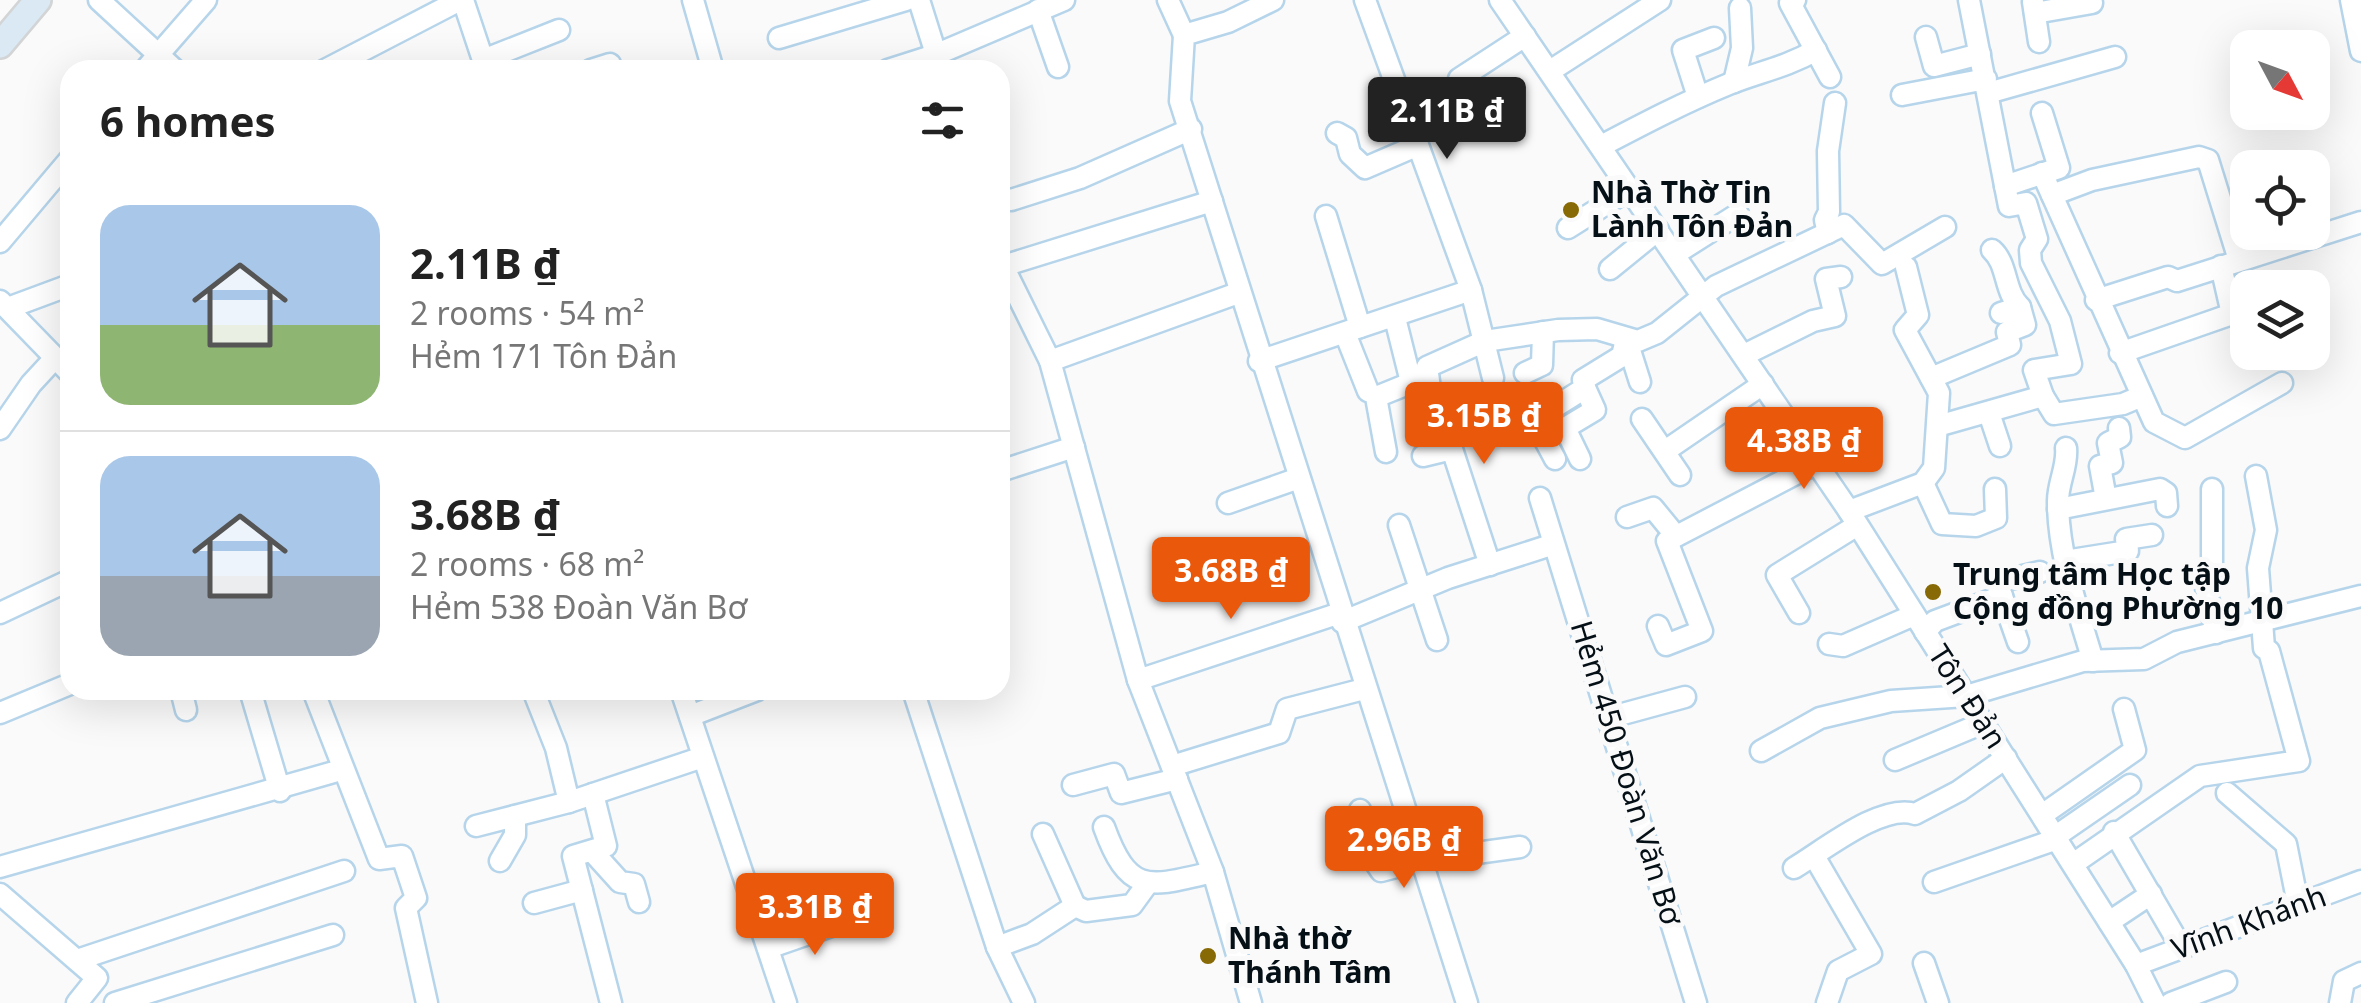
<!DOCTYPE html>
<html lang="en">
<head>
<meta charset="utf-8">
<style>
	:root { --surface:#fff; --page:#f2f2f2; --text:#222; --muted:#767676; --line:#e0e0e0; --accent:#ea580c }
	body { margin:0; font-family:"Noto Sans",sans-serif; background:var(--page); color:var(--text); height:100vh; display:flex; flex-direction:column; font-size:38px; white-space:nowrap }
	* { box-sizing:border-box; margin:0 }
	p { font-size:32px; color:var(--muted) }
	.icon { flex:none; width:55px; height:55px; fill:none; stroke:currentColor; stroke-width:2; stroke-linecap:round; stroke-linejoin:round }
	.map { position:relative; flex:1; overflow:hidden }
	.drawer { position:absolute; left:60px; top:60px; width:950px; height:640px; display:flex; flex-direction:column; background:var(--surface); border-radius:30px; box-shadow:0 10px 40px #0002 }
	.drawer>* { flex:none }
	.needle { width:65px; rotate:131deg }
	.controls { position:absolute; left:2230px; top:30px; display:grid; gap:20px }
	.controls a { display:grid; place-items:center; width:100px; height:100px; border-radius:20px; background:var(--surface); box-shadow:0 10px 40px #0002; font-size:50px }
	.price { position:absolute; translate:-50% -85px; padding:0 22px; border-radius:10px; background:var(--accent); color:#fff; font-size:32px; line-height:65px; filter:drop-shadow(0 2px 5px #0008) }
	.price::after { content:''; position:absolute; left:50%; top:60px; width:30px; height:22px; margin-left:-15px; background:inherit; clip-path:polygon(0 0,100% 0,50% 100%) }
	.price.selected { background:#222; color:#fff }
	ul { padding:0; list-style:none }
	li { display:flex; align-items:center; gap:30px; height:250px; padding:0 40px }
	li+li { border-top:2px solid var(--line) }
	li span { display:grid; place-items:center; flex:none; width:280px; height:200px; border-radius:30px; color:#555 }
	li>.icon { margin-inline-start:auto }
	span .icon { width:120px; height:120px; fill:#fffc; stroke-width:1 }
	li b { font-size:42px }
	h2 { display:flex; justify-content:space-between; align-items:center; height:120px; padding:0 40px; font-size:42px }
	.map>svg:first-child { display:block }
</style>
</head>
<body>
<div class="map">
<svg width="2361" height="1003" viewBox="0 0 2361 1003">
	<rect width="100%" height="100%" fill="#fafafa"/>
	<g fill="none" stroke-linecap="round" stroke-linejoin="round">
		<g stroke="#b6d5eb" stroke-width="25">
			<g id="minor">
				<path d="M99,0L175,70"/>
				<path d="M463,0L486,69"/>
				<path d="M693,0L713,70"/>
				<path d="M919,0L941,70"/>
				<path d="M1168,0L1184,35"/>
				<path d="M1273,0L1228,22L1184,35L1180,101L1467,1003"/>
				<path d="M1365,0L1471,290L1493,378"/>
				<path d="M1500,0L1849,511L2136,965L2155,1003"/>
				<path d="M1795,0L1790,3L1830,77"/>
				<path d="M1969,0L2009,206L2026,203L2037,239L2030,250L2031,263L2060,321L2071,364L2034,370L2043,396"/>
				<path d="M2351,0L2361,51"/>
				<path d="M2033,2L2039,42"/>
				<path d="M1038,10L1058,67"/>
				<path d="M2035,13L2092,3"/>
				<path d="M1926,37L1934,66L1980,54"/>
				<path d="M779,38L906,0"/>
				<path d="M483,60L559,30"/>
				<path d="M145,70L206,0"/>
				<path d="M325,70L460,0"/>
				<path d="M591,70L610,64"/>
				<path d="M888,70L935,55L1064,0"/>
				<path d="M1550,71L1660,0"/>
				<path d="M1459,79L1525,36"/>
				<path d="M1734,82L1742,48L1740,8"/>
				<path d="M1988,93L2115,57"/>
				<path d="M1902,95L1986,79"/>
				<path d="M1698,97L1683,50L1714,38"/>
				<path d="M1337,133L1346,138L1350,154L1365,168L1416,146"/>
				<path d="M1601,146C1643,124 1685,102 1729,84C1759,72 1787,67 1816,50"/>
				<path d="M2042,173L2154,422L2185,438L2282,383"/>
				<path d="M2005,186L2059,168L2042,113"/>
				<path d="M2052,195L2092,180L2199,157L2208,160L2239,260"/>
				<path d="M1000,198L1011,200L1080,178L1191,129"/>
				<path d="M1326,216L1360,327"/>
				<path d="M1568,228L1630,189"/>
				<path d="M1828,233L1825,220L1829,212L1828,151L1835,103"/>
				<path d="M0,242L70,159"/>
				<path d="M1992,250C2008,264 2004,292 2020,307"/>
				<path d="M1675,254L1738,214"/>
				<path d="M1003,266L1050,361L1138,680L1213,872L1251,1003"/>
				<path d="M1000,267L1212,201"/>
				<path d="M1610,269L1658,230"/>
				<path d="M2096,300L2168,277L2177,281L2361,222"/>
				<path d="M0,301L70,373"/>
				<path d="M8,308L70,285"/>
				<path d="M1395,318L1411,382"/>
				<path d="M1345,333L1368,391"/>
				<path d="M1627,341L1640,382"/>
				<path d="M2120,353L2232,314L2221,266"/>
				<path d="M1744,355L1813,321L1835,316L1826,279L1841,277"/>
				<path d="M1050,361L1238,293"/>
				<path d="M1259,361L1471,290"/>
				<path d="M1525,373L1542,365L1543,332"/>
				<path d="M1931,378L2010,345L2007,332L2025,325L2020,307L2001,313"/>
				<path d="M1431,395L1427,367L1485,341L1558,330L1597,329L1638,341L1657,333L1716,286L1844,225L1882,264L1945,227"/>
				<path d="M1989,413L2000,446"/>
				<path d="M1642,419L1680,475"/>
				<path d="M1941,425L2043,396L2054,414L2123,404L2142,396"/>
				<path d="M0,429L31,384L55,358"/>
				<path d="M2066,448C2068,466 2058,482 2058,501C2058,555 2078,610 2093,661"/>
				<path d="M1665,451L1763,384"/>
				<path d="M1386,452L1376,397L1428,376"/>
				<path d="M1423,456L1452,449L1490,565"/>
				<path d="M1555,459L1534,420L1585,388L1583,380L1622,356L1626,339"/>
				<path d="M1580,459L1565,428L1595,410L1585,388"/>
				<path d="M1000,471L1074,447"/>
				<path d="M1923,483L1942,524L1976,526L1996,518L1995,489"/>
				<path d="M2212,489V567L2206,588L2216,633"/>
				<path d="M1540,498L1696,1003"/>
				<path d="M2106,499L2100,466L2112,463L2108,443L2120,437L2119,428"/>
				<path d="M1228,503L1299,478"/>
				<path d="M2058,509L2160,489L2166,493L2167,506"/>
				<path d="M1849,511L1923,483L1934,468L1939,393L1905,330L1918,315L1906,267"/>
				<path d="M1627,517L1653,508L1676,536"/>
				<path d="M1399,525L1437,640"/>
				<path d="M2065,561L2128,551L2126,539L2152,535"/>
				<path d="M0,613L70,580"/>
				<path d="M1799,613L1777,575L1856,526"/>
				<path d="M1342,622L1448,578L1551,545"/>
				<path d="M1658,626L1666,645L1702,631L1667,541L1815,464"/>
				<path d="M1925,632L1935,621L2002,596"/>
				<path d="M2018,642L1997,582L2040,572"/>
				<path d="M1829,644L1843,646L1914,615"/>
				<path d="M1138,680L1340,613"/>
				<path d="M181,690L186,710"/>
				<path d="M250,690L280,791"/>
				<path d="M313,690L379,859L402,856L416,898L406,908L427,1003"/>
				<path d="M533,690L556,748L569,802"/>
				<path d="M681,690L786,1003"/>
				<path d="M913,690L997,947L1024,1003"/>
				<path d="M0,713L70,684"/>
				<path d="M690,716L757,690"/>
				<path d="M1608,718L1685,697"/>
				<path d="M1761,751L1820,718L1891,701L1966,696L2083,661L2144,659L2177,642L2361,596"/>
				<path d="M1895,760L1983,723"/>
				<path d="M1172,766L1279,733L1287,709L1364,689"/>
				<path d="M1073,785L1114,774L1121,793L1177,779"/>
				<path d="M2227,793L2286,844L2298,904"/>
				<path d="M593,794L606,846L573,856L611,1003"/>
				<path d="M1360,810L1373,859L1381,871L1419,861L1520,847"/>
				<path d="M2042,815L2135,750L2124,709"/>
				<path d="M476,826L569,802L703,757"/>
				<path d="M1104,827C1129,896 1149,887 1213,872"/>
				<path d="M2114,832L2181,947"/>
				<path d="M2056,836L2130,785"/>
				<path d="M592,851L620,882L634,884L639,902"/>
				<path d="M1814,856L1871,954L1838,971L1827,1003"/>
				<path d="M500,861L515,835V816"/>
				<path d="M2073,864L2200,776L2299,761L2269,651L2264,648L2258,568L2266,530L2256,476"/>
				<path d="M0,867L341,770"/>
				<path d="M1794,868C1824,850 1882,803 1915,814L1959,791L2006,758"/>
				<path d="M1934,882L2057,839"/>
				<path d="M0,894L97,978L77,1003"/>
				<path d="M534,903L582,890"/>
				<path d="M1075,906L1086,911L1132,905L1148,883"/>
				<path d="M2109,922L2151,894"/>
				<path d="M997,947L1032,934L1075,906L1043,834"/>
				<path d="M768,948L846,921"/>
				<path d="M77,960L344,871"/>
				<path d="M1924,963L1938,1003"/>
				<path d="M2136,965L2361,881"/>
				<path d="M115,1003L333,935"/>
				<path d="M2171,1003L2226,982"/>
				<path d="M2340,1003L2344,981L2361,973"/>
			</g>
		</g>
		<g stroke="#d2d4d5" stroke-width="30">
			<path id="major" d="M0,45L38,0"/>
		</g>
		<use href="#minor" stroke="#fff" stroke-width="20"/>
		<use href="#major" stroke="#dae9f4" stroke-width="25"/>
	</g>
	<g fill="#876905" stroke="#fafafa" stroke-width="4">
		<circle cx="1571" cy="210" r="10"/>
		<circle cx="1933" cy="592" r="10"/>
		<circle cx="1208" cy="956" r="10"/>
	</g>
	<g text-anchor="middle" stroke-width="10" stroke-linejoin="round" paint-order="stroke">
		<g font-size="30" font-weight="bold" fill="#050f16" stroke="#fafafa" text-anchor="start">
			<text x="1591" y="203">Nhà Thờ Tin<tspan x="1591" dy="34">Lành Tôn Đản</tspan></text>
			<text x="1953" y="585">Trung tâm Học tập<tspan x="1953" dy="34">Cộng đồng Phường 10</tspan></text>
			<text x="1228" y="949">Nhà thờ<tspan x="1228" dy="34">Thánh Tâm</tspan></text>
		</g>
		<g font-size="30" fill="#050f16" stroke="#fafafa">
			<text transform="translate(1967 697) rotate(57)" y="10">Tôn Đản</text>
			<text transform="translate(1626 773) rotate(73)" y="10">Hẻm 450 Đoàn Văn Bơ</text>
			<text transform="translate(2249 923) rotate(-20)" y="10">Vĩnh Khánh</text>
		</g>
	</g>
</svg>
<div class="controls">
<a><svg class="needle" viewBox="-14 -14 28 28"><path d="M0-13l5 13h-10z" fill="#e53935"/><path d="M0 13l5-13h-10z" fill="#767676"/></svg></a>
<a><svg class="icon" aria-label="locate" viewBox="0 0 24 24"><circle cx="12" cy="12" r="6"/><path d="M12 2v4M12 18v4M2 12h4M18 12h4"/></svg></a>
<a><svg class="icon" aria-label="layers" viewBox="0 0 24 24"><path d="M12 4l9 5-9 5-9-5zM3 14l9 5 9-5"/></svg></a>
</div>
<b class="price selected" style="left:1447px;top:162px">2.11B ₫</b>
<b class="price" style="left:1484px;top:467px">3.15B ₫</b>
<b class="price" style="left:1804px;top:492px">4.38B ₫</b>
<b class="price" style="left:1231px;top:622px">3.68B ₫</b>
<b class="price" style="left:1404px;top:891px">2.96B ₫</b>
<b class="price" style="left:815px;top:958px">3.31B ₫</b>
<section class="drawer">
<h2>6 homes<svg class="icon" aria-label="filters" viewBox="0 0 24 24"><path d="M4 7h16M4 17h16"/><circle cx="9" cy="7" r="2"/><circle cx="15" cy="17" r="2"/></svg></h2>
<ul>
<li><span style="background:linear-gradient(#a9c7e8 60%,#8fb573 0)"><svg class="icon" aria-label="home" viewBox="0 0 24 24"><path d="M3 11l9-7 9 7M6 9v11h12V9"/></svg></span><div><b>2.11B ₫</b><p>2 rooms · 54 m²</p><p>Hẻm 171 Tôn Đản</p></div></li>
<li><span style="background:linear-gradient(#a9c7e8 60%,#9aa5b1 0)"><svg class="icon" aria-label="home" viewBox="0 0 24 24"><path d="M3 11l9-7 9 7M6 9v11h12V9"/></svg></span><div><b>3.68B ₫</b><p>2 rooms · 68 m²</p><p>Hẻm 538 Đoàn Văn Bơ</p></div></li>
</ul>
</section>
</div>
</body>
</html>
